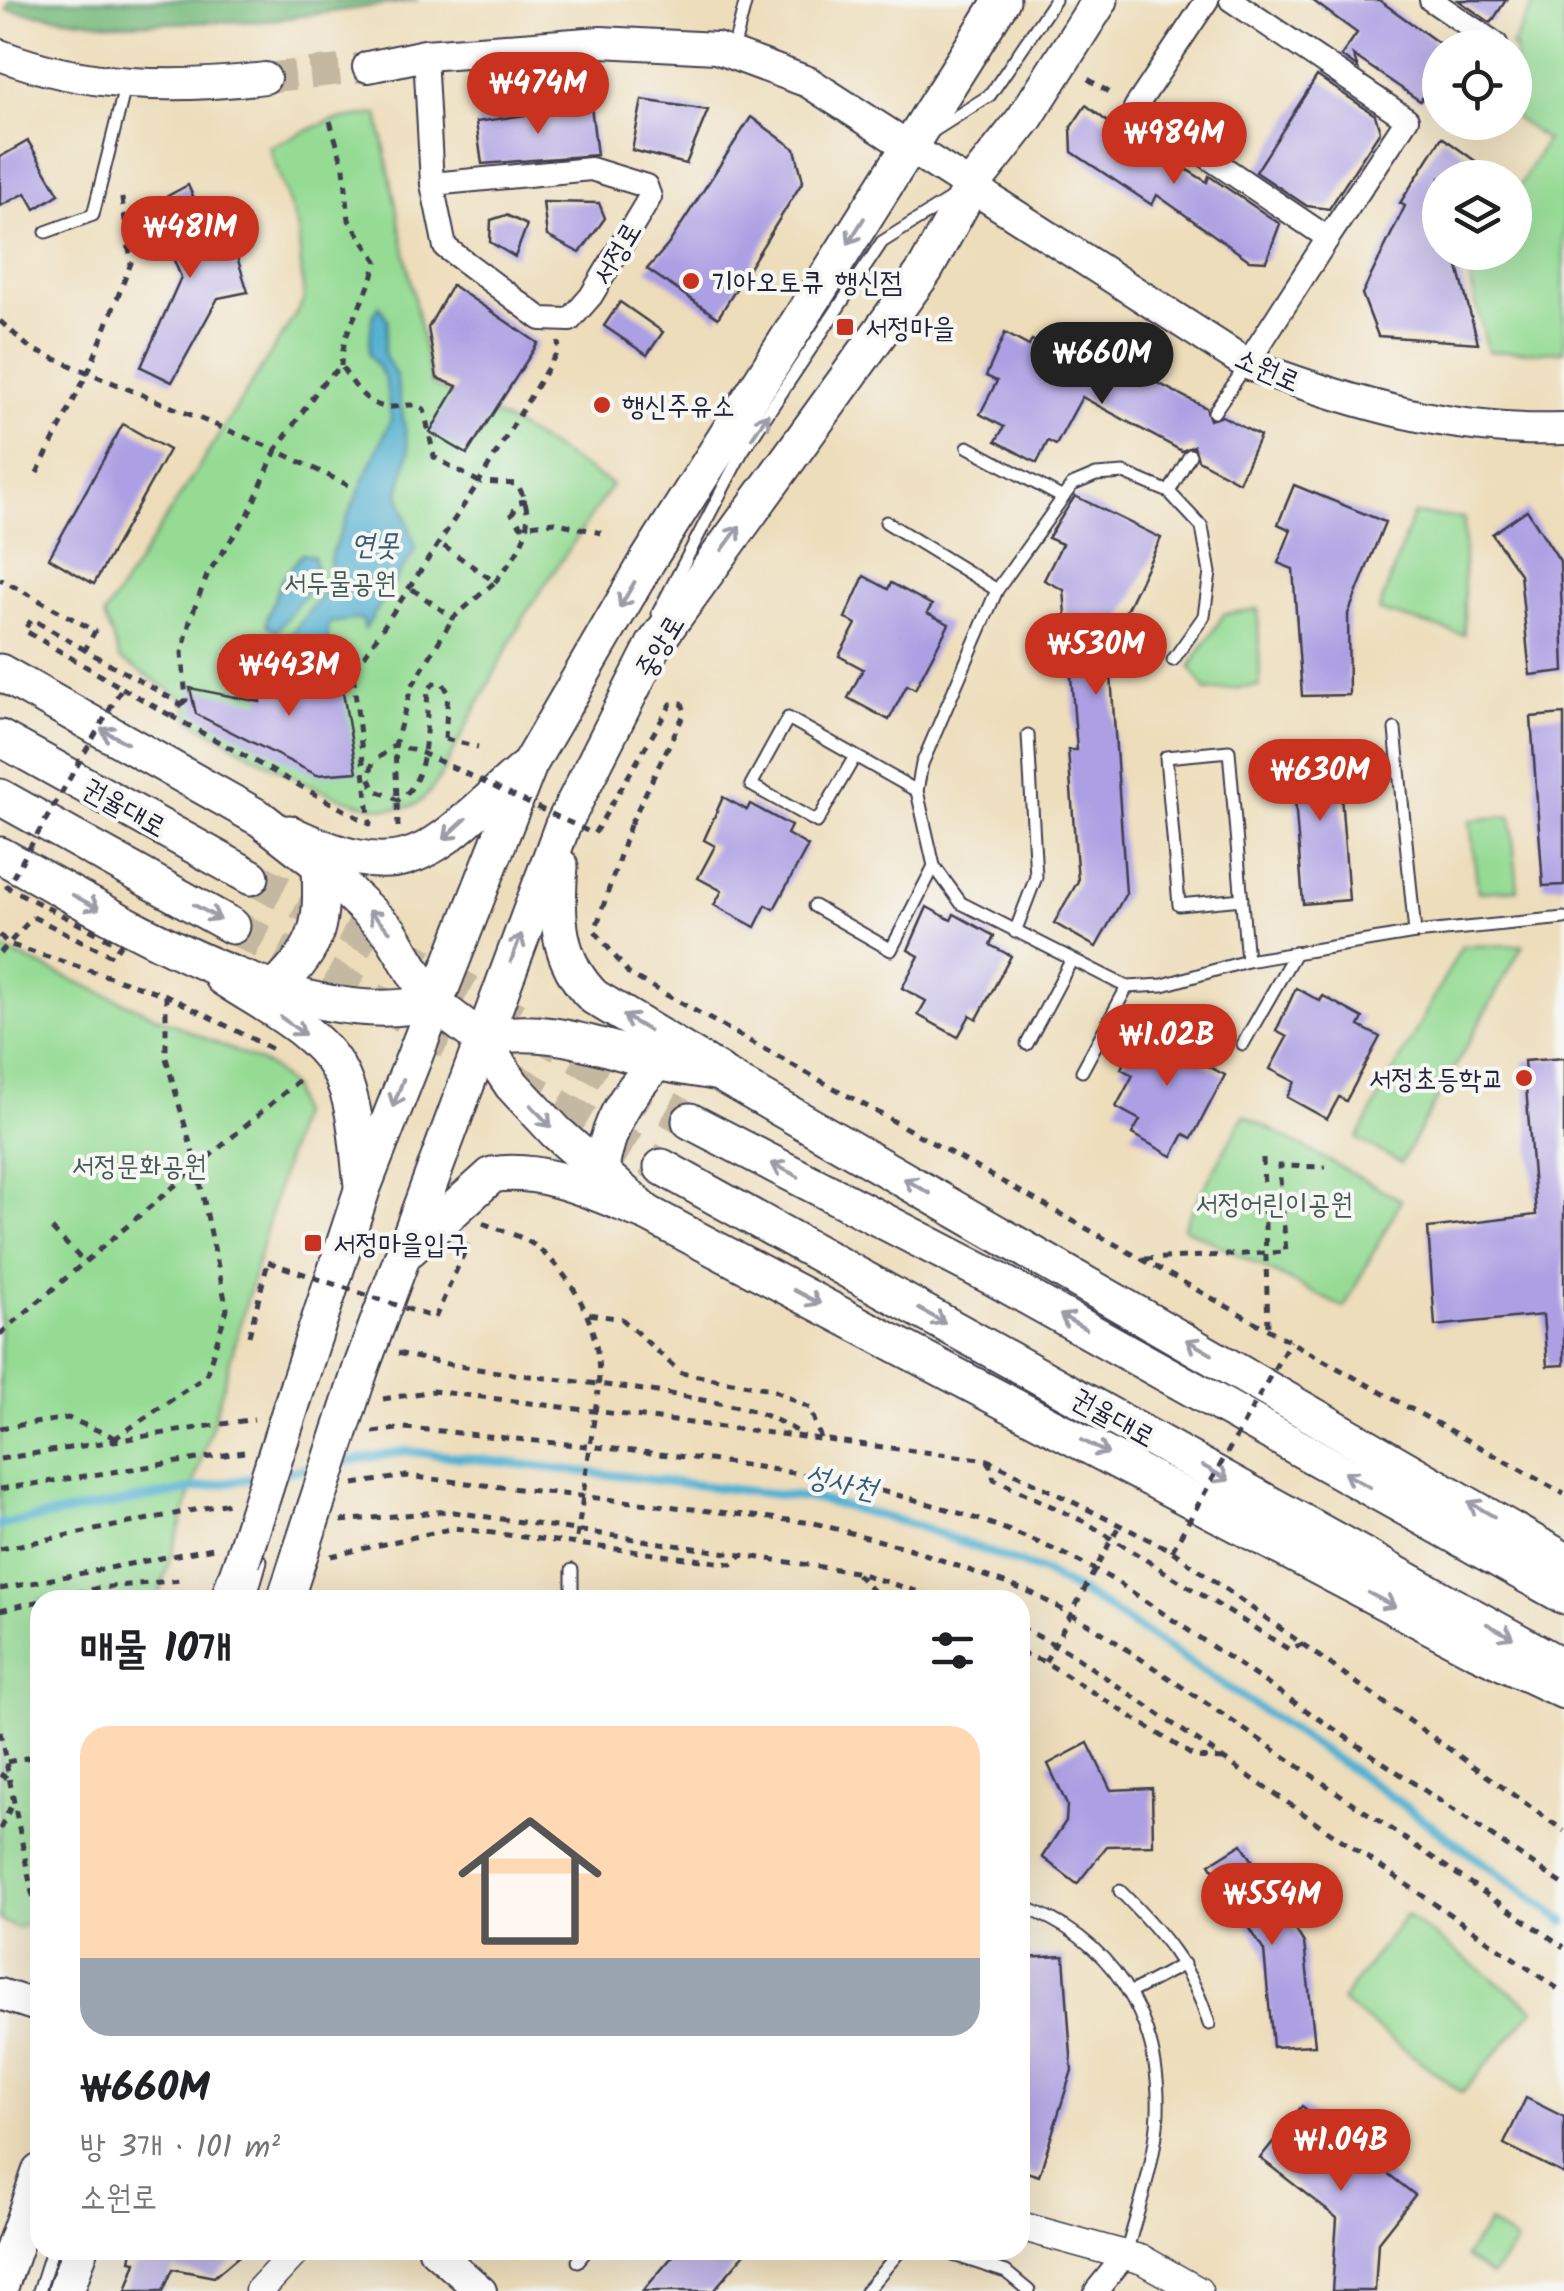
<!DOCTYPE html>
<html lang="ko">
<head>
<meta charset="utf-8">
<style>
	:root { --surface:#fff; --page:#f6f6f6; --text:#202124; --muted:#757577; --accent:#c8321e }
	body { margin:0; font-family:Kalam,"Poor Story",sans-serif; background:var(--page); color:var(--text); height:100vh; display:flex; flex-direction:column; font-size:38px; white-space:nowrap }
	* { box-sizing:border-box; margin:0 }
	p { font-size:32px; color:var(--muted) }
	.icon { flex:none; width:55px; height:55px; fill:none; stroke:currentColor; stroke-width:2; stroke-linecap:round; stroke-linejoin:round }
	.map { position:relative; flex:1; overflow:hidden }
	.drawer { position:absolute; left:30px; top:1590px; width:1000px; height:670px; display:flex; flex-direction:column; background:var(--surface); border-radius:30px; box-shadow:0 10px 40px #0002 }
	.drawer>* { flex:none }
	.fabs { position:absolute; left:1422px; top:30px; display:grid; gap:20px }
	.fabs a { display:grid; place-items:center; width:110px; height:110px; border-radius:50%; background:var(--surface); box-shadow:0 10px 40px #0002; font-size:50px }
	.price { position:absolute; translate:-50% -85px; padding:0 22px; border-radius:35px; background:var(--accent); color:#fff; font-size:32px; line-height:65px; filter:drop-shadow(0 2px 5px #0008) }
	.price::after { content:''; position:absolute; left:50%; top:60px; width:30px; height:22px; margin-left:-15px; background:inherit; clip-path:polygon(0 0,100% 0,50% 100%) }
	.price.current { background:#222; color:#fff }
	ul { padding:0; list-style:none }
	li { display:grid; align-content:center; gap:20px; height:530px; padding:0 50px }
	li span { display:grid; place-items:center; height:310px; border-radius:30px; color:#555 }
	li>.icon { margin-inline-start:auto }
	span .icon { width:180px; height:180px; fill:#fffc; stroke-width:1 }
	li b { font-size:42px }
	h2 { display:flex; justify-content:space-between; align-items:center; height:120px; padding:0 50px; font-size:42px }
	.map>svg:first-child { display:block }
</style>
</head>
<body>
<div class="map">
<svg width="1564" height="2291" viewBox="0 0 1564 2291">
	<rect width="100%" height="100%" fill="#f6f6f2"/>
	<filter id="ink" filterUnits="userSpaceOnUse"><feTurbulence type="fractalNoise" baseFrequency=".01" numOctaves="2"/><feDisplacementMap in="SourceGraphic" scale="20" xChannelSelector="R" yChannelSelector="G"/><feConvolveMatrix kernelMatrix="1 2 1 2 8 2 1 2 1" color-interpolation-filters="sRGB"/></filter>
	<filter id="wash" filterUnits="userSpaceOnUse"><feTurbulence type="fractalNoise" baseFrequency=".0048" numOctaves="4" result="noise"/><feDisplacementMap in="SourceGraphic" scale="40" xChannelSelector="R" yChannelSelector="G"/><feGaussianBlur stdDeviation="2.25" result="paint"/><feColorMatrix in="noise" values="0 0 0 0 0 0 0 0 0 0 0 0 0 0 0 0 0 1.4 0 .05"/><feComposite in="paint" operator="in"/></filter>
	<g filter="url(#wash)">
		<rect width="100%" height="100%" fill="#edddba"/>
		<g fill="#95db94" stroke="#5c7e68" stroke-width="2.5">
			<path d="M1536,0H1564V351L1488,352L1466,262L1471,253L1515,252V194L1546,140L1515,118V48L1511,47Z"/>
			<path d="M378,114L431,384L514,425L612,485L526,613L437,782C431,789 425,800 416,804C362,829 241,746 190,720L186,700L120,659L104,616L304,301L298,229L269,147L330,121Z"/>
			<path d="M1413,514L1464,518V635L1379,611Z"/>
			<path d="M1258,609L1260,686L1206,691L1190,667L1224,614Z"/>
			<path d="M1511,816L1518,889L1478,892L1470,820Z"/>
			<path d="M1523,945L1401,1163L1357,1139L1462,946Z"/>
			<path d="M0,948L269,1066L291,1087L298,1114L212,1426L157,1600H40V1919L17,1928L0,1920Z"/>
			<path d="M1244,1115L1401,1200L1344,1308L1183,1227Z"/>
			<path d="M1406,1915L1534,2009L1462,2093L1341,2001Z"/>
			<path d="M1489,2223L1517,2243L1492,2276L1465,2257Z"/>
		</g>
		<path fill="#78bb7e" stroke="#4d6e5c" stroke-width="2.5" d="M10,0H418L265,21L112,24L7,10Z"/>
		<g fill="#53b1d1" stroke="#3a6a86" stroke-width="2.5">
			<path d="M379,306L388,320L384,354L396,376L409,452L399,493L416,548L365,629L362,619L329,623L327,644L315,661L278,651L328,586L331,554L391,419L385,378L369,354L372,318Z"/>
			<path d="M302,554L313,556L318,578L276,632L266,624L267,618L282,579Z"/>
		</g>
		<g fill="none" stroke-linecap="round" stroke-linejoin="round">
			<g stroke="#53b1d1" stroke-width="9">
				<path d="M337,1463L406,1451L817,1499L918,1526L1046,1573L1104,1606L1375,1785L1564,1921"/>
				<path d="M278,1473L322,1466"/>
				<path d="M0,1525L258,1477"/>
			</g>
		</g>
		<g id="blocks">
			<g fill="#ac9fe3">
				<path d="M1312,0H1379L1440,44V72L1420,101L1353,55L1358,68L1341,56L1357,33Z"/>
				<path d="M1458,0H1506L1491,23Z"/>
				<path d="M1317,76L1375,115L1380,131L1329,209L1307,206L1256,172Z"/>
				<path d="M642,100L708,110L686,164L632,150Z"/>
				<path d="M1086,105L1142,149L1181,173L1184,168L1207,182L1209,176L1280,224L1266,261L1249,260L1157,195L1152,205L1072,152L1071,127Z"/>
				<path d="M591,106L597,155L482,164L476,122Z"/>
				<path d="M751,117L795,149L803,181L718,318L647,269L668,245Z"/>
				<path d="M1442,137L1499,178H1440V252H1454L1478,343L1378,336L1362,294L1405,206L1400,203Z"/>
				<path d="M28,141L59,194L35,209L26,193L0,206V157Z"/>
				<path d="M188,185L215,246L232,241L248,292L218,298L172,382L141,367L181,277L151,205Z"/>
				<path d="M543,202L599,203L605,218L580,253L547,236Z"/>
				<path d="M506,215L527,225L515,257L490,242L491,220Z"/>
				<path d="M452,285L538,343L467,454L430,432L457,386L437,378L428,328Z"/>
				<path d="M620,302L663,332L647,355L604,326Z"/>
				<path d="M1005,333L1029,346L1032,340L1105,380L1115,361L1206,408L1210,420L1222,416L1260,436L1239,482L1198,460L1194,446L1182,451L1082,397L1056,445L1048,441L1037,463L996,441L1004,427L980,414L997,381L986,376Z"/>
				<path d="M123,424L169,450L94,584L49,558Z"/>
				<path d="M1294,485L1385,522L1348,614L1349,695L1302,696L1293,569L1278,563L1291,530L1278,524Z"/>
				<path d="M1075,496L1161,538L1109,646L1126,893L1096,947L1054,923L1078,881L1068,750H1077L1064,590L1044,580L1062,544L1048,538Z"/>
				<path d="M1527,510L1560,561L1564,671L1530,675L1520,574L1492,534Z"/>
				<path d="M864,576L888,589L891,583L932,605L927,613L949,624L915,689L907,685L889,720L848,698L863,669L839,656L856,624L845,618Z"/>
				<path d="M261,660L341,681L357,772L317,775L196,714L190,688L260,702Z"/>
				<path d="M1564,714V885L1543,886L1531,717Z"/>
				<path d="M1337,743L1349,900L1303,904L1291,747Z"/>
				<path d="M723,797L747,810L750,804L791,826L787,834L808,846L774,909L766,905L755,927L714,905L722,891L698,878L715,846L704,840Z"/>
				<path d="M927,907L951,920L954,914L994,936L990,945L1011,956L977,1019L970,1015L958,1037L918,1015L926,1001L902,988L919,956L908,950Z"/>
				<path d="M1296,988L1320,1001L1323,996L1363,1018L1359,1026L1380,1037L1346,1101L1339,1097L1327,1119L1287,1097L1295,1082L1270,1069L1287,1037L1276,1031Z"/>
				<path d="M1140,1026L1165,1039L1168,1033L1209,1055L1204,1064L1225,1075L1192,1138L1184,1134L1172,1156L1132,1134L1140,1120L1116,1107L1133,1075L1121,1069Z"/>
				<path d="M1564,1058V1365L1547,1366L1543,1315L1435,1326L1428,1228L1536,1215L1524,1061Z"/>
				<path d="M1088,1743L1111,1790L1152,1788L1153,1845L1107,1846L1077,1884L1042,1857L1066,1821L1067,1805L1048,1764Z"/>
				<path d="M1242,1844L1304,1943L1315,2045L1273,2047L1264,1951L1210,1864Z"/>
				<path d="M1064,1956L1072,2070L1039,2176L1020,2170V2082L1026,2063L1020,1958Z"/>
				<path d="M1526,2098L1564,2117V2174L1504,2144Z"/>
				<path d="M1302,2106L1415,2195L1378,2242L1375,2291H1332L1337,2218L1260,2158Z"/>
				<path d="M132,2250H246L214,2277L173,2269L163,2291H126L136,2262L130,2261Z"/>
				<path d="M678,2250H748L713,2291H643Z"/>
			</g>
		</g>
	</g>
	<g filter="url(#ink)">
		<use href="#blocks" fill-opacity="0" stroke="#403e4e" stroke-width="2.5"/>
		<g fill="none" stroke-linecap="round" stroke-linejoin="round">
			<path stroke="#c4b8a1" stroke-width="30" stroke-dasharray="30 15" stroke-linecap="butt" d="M265,78L368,67"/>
			<g stroke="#c4b8a1" stroke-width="35" stroke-dasharray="35 18" stroke-linecap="butt">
				<path d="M251,877L407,956L690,1121"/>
				<path d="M232,926L408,1018L662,1167"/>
			</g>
			<g stroke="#403e4e" stroke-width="15">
				<g id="service">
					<path d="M732,54L746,0"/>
					<path d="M935,130L990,95L1055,0"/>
					<path d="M46,232L93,215L126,83"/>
					<path d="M1214,412L1246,366"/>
					<path d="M968,447L1063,498"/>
					<path d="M1169,492L1190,455"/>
					<path d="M886,522L997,590"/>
					<path d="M658,613L742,452L882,242L952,198"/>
					<path d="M1173,660L1204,616L1210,573L1202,527L1169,492L1124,473L1096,475L1072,485L997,590L922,764L917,791L934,866L961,903L1127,987L1163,985L1247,961L1415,933L1564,918"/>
					<path d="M1395,729L1415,933"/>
					<path d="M854,758L817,822L751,785L788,718L917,791"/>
					<path d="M1242,899L1179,905L1166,757L1229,751L1247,961"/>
					<path d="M814,906L891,950L934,866"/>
					<path d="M1015,932L1036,877L1028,735"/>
					<path d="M1027,1044L1071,961"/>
					<path d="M1243,1044L1295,953"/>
					<path d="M1082,1071L1127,987"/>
					<path d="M250,1600L261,1561"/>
					<path d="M572,1600V1570"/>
					<path d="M1120,1891C1161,1932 1193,1968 1209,2024"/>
					<path d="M1020,1906C1110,1936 1161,2017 1158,2112C1156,2161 1138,2208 1126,2254"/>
					<path d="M1131,1992L1184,1964"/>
					<path d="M938,2250L1006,2272L1029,2291"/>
					<path d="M578,2261L587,2250"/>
					<path d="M39,2291L52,2250"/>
					<path d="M866,2291L901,2250"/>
				</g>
			</g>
			<g stroke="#403e4e" stroke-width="26">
				<g id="minor">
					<path d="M1207,0L1135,108L1328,238L1247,364"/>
					<path d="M1231,0L1407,119L1328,238"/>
					<path d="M1431,0L1496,44"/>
					<path d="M425,55L432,184L445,247L541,319L570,320L591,296L650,197L646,186L591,169L432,184"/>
					<path d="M1096,2291L1126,2254"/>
				</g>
			</g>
			<g stroke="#403e4e" stroke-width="31">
				<g id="tertiary">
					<path d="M1020,2226L1143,2260L1198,2291"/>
					<path d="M259,2291L297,2250"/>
				</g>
			</g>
			<g stroke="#403e4e" stroke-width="34">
				<g id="secondary">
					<path d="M0,55C86,88 175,89 265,78"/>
					<path d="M368,67L425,55L601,42L716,48L808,82L1247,364C1352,403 1452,433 1564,429"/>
					<path d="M0,1994L40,2007"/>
					<path d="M434,2250L481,2291"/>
				</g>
			</g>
			<g stroke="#403e4e" stroke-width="39">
				<g id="primary">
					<path d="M289,833C413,892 432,848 524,769"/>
					<path d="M560,866C556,915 556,960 594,997L719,1072"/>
					<path d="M222,977C259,1002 316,1029 338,1069C357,1102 357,1148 362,1185"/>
					<path d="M410,1249L492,1175C546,1166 598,1195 647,1213"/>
					<path d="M361,1368L562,827L654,645L925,270L972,185L1025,118L1100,0"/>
					<path d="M299,1382L363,1187L529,765L648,560L1002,0"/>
					<path d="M228,1600L242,1561"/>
					<path d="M285,1600L301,1551"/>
					<path d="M0,2287L40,2172"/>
					<path d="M66,2291L80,2250"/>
				</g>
			</g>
			<g stroke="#403e4e" stroke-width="39">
				<g id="trunk">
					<path d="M0,672L261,819L320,865L390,932L432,1002L481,1039L512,1085L556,1132L647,1213L1474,1649L1564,1691"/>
					<path d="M0,738L251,877"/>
					<path d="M0,797L232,926"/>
					<path d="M0,855C113,916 301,1037 432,1002"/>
					<path d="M277,987C321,943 322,925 320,865"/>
					<path d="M481,1039C545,1023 597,1047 657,1062C678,1067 699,1069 719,1073L1564,1560"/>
					<path d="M690,1121L994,1278L1564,1596"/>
					<path d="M662,1167L1564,1667"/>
					<path d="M600,1174C608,1125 623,1097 658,1062"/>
				</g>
			</g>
			<g stroke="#403e4e" stroke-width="5" stroke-dasharray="8 8" stroke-linecap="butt">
				<path d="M1088,79L1115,96"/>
				<path d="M330,121L344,168L349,220L377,261C367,303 343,324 341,366"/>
				<path d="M0,321L31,349L276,450L321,385L341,366C353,383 367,409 392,407C405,406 413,402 424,409L434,457L479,482L353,673L370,824L173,717L181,704L85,650L95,631L0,579"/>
				<path d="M37,473L89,370L131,263L121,192"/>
				<path d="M527,501L519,502L512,514L521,526L554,522L601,533"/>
				<path d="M495,582C521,550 540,523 517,484L479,482L559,349L558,342"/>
				<path d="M412,589L453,618L495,582L442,545"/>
				<path d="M350,648L353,673"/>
				<path d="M122,688L173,717"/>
				<path d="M181,704L186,700L182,653L191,617L208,573L248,515L276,450L348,485"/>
				<path d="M445,739L478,747"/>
				<path d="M630,825L595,931L629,974L1564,1494"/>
				<path d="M398,827L395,745L411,688L453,618"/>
				<path d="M0,935L8,944L166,995L272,1049"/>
				<path d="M0,953L33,917"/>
				<path d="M1263,1158L1268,1329"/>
				<path d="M483,1223C499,1230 520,1235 534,1245C578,1279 604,1336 598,1391"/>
				<path d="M52,1229L85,1263"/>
				<path d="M1145,1259L1286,1252L1279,1166L1326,1167"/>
				<path d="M589,1314L622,1319L681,1373L771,1389L810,1408L821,1439"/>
				<path d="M435,1318L468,1244"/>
				<path d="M0,1334L304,1076"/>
				<path d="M249,1336L268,1262"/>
				<path d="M398,1353C490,1377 586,1379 681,1396C731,1406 761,1407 804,1436"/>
				<path d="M383,1399L433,1391L988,1460L1172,1551L1564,1831"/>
				<path d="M0,1428L68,1418L116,1438"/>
				<path d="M373,1432L404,1428L441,1431C670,1457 912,1464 1117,1582L1564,1885"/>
				<path d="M114,1439L206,1376L227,1309L197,1168L166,1058V995"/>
				<path d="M0,1459L254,1419"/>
				<path d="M988,1460L994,1479L1087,1523L1288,1649L1304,1644"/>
				<path d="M354,1484L406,1476L814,1523L911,1549L1032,1593L1094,1627L1564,1947"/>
				<path d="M0,1489L244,1452"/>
				<path d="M341,1521L448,1511L855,1572L944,1600"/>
				<path d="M0,1549L229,1503"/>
				<path d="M331,1556L454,1528L732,1564L744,1554"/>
				<path d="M857,1574L881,1600"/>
				<path d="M0,1589L213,1548"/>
				<path d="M44,1600L98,1588L180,1580"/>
				<path d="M0,1610L40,1601"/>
				<path d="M1020,1627L1067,1651L1564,1993"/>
				<path d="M1020,1653L1045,1662L1195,1757L1223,1759"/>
				<path d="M0,1732L32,1893L40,1909"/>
				<path d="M7,1762L40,1755"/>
				<path d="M0,1774L11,1780"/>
				<path d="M0,1829L14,1800"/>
			</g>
			<use href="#service" stroke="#fff" stroke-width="11"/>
			<use href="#minor" stroke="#fff" stroke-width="22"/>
			<use href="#tertiary" stroke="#fff" stroke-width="28"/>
			<use href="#secondary" stroke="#fff" stroke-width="30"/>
			<use href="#primary" stroke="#fff" stroke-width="35"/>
			<use href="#trunk" stroke="#fff" stroke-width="35"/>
			<g stroke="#403e4e" stroke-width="39" stroke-linecap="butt">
				<g id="primary-bridge">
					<path d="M301,1551L361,1368"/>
					<path d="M242,1561L299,1382"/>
				</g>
			</g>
			<g stroke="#403e4e" stroke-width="5" stroke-dasharray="8 8" stroke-linecap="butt">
				<path d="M445,739L448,692L443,683H434L428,690C425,725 431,781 398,800L375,790L369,777L373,762L395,745L422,753L594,834L671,704L682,703L685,712L630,825"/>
				<path d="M33,917L112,956L120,945L7,887L122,688L24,630L32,619L85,650"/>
				<path d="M268,1262L435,1318"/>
				<path d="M577,1538L598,1391"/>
				<path d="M1172,1551L1290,1341"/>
				<path d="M1045,1662L1121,1522"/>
			</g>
			<use href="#primary-bridge" stroke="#fff" stroke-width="35"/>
		</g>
		<defs><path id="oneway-shaft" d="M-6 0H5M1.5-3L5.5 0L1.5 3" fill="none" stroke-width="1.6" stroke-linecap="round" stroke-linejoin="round" transform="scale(2.5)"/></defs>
		<g stroke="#9c9ca7">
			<use href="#oneway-shaft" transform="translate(856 231) rotate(122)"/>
			<use href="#oneway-shaft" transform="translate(760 426) rotate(-56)"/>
			<use href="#oneway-shaft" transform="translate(731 538) rotate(-54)"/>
			<use href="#oneway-shaft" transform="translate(627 595) rotate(120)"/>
			<use href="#oneway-shaft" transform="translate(114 736) rotate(-151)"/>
			<use href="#oneway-shaft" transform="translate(455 829) rotate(137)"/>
			<use href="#oneway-shaft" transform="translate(86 902) rotate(28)"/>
			<use href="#oneway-shaft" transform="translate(207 912) rotate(29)"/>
			<use href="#oneway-shaft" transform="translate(379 921) rotate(-136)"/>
			<use href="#oneway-shaft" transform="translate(516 948) rotate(-69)"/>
			<use href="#oneway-shaft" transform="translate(636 1023) rotate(-149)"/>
			<use href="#oneway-shaft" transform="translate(293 1026) rotate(36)"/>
			<use href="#oneway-shaft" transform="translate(398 1093) rotate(111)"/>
			<use href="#oneway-shaft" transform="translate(541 1116) rotate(47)"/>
			<use href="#oneway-shaft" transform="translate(785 1170) rotate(-153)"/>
			<use href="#oneway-shaft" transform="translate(917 1186) rotate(-150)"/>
			<use href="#oneway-shaft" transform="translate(807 1297) rotate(28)"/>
			<use href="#oneway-shaft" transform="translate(932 1316) rotate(29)"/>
			<use href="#oneway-shaft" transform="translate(1073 1322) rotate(-151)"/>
			<use href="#oneway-shaft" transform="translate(1199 1347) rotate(-150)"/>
			<use href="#oneway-shaft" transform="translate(1095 1447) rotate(28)"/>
			<use href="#oneway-shaft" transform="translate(1216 1473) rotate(29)"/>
			<use href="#oneway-shaft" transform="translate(1357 1480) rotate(-151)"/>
			<use href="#oneway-shaft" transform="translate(1481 1509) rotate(-150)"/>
			<use href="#oneway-shaft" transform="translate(1382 1600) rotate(28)"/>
			<use href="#oneway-shaft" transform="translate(1500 1631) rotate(29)"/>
		</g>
	</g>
	<g fill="#c8321e" stroke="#f6f6f2" stroke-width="4">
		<circle cx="691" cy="281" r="10"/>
		<rect x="835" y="317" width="20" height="20" rx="5"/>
		<circle cx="602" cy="405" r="10"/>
		<circle cx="1524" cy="1078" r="10"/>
		<rect x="303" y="1233" width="20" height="20" rx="5"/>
	</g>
	<g text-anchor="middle" stroke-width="8" stroke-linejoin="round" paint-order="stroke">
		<g font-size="28" fill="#22223b" stroke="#f6f6f2">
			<text transform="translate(616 253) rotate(-59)" y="10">서정로</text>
			<text transform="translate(1268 369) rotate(24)" y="10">소원로</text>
			<text transform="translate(659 646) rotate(-59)" y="10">중앙로</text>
			<text transform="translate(125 807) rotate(29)" y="10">권율대로</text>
			<text transform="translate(1114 1417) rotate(29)" y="10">권율대로</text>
		</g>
		<g font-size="28" fill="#22223b" stroke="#f6f6f2" text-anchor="start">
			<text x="711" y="291">기아오토큐 행신점</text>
			<text x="865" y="337">서정마을</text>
			<text x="622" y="415">행신주유소</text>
			<text x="1504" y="1088" text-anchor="end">서정초등학교</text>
			<text x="333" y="1253">서정마을입구</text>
		</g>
		<g font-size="28" fill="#445a56" stroke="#f6f6f2">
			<text x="340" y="592">서두물공원</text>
			<text x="139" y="1175">서정문화공원</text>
			<text x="1274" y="1213">서정어린이공원</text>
		</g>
		<g font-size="30" font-style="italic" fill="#365b77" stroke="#f6f6f2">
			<text x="375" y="554">연못</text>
			<text transform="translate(841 1482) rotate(12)" y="10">성사천</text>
		</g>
	</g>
</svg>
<div class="fabs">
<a><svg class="icon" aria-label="locate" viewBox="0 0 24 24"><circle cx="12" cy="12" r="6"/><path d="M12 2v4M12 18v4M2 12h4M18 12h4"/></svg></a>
<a><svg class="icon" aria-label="layers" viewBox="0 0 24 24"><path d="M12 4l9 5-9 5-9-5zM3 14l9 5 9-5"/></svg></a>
</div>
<b class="price" style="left:538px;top:137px">₩474M</b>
<b class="price" style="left:1174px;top:187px">₩984M</b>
<b class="price" style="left:190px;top:281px">₩481M</b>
<b class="price current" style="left:1102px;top:407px">₩660M</b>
<b class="price" style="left:1096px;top:698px">₩530M</b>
<b class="price" style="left:289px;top:719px">₩443M</b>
<b class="price" style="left:1320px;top:824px">₩630M</b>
<b class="price" style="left:1167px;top:1089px">₩1.02B</b>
<b class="price" style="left:1272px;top:1948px">₩554M</b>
<b class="price" style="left:1341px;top:2194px">₩1.04B</b>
<section class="drawer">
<h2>매물 10개<svg class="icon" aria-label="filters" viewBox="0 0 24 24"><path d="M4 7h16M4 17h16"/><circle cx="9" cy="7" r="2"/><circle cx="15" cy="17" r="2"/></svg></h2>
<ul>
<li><span style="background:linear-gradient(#ffd9b3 75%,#9aa5b1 0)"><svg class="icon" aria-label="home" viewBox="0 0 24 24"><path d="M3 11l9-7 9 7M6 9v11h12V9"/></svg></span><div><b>₩660M</b><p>방 3개 · 101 m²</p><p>소원로</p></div></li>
</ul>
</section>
</div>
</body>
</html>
